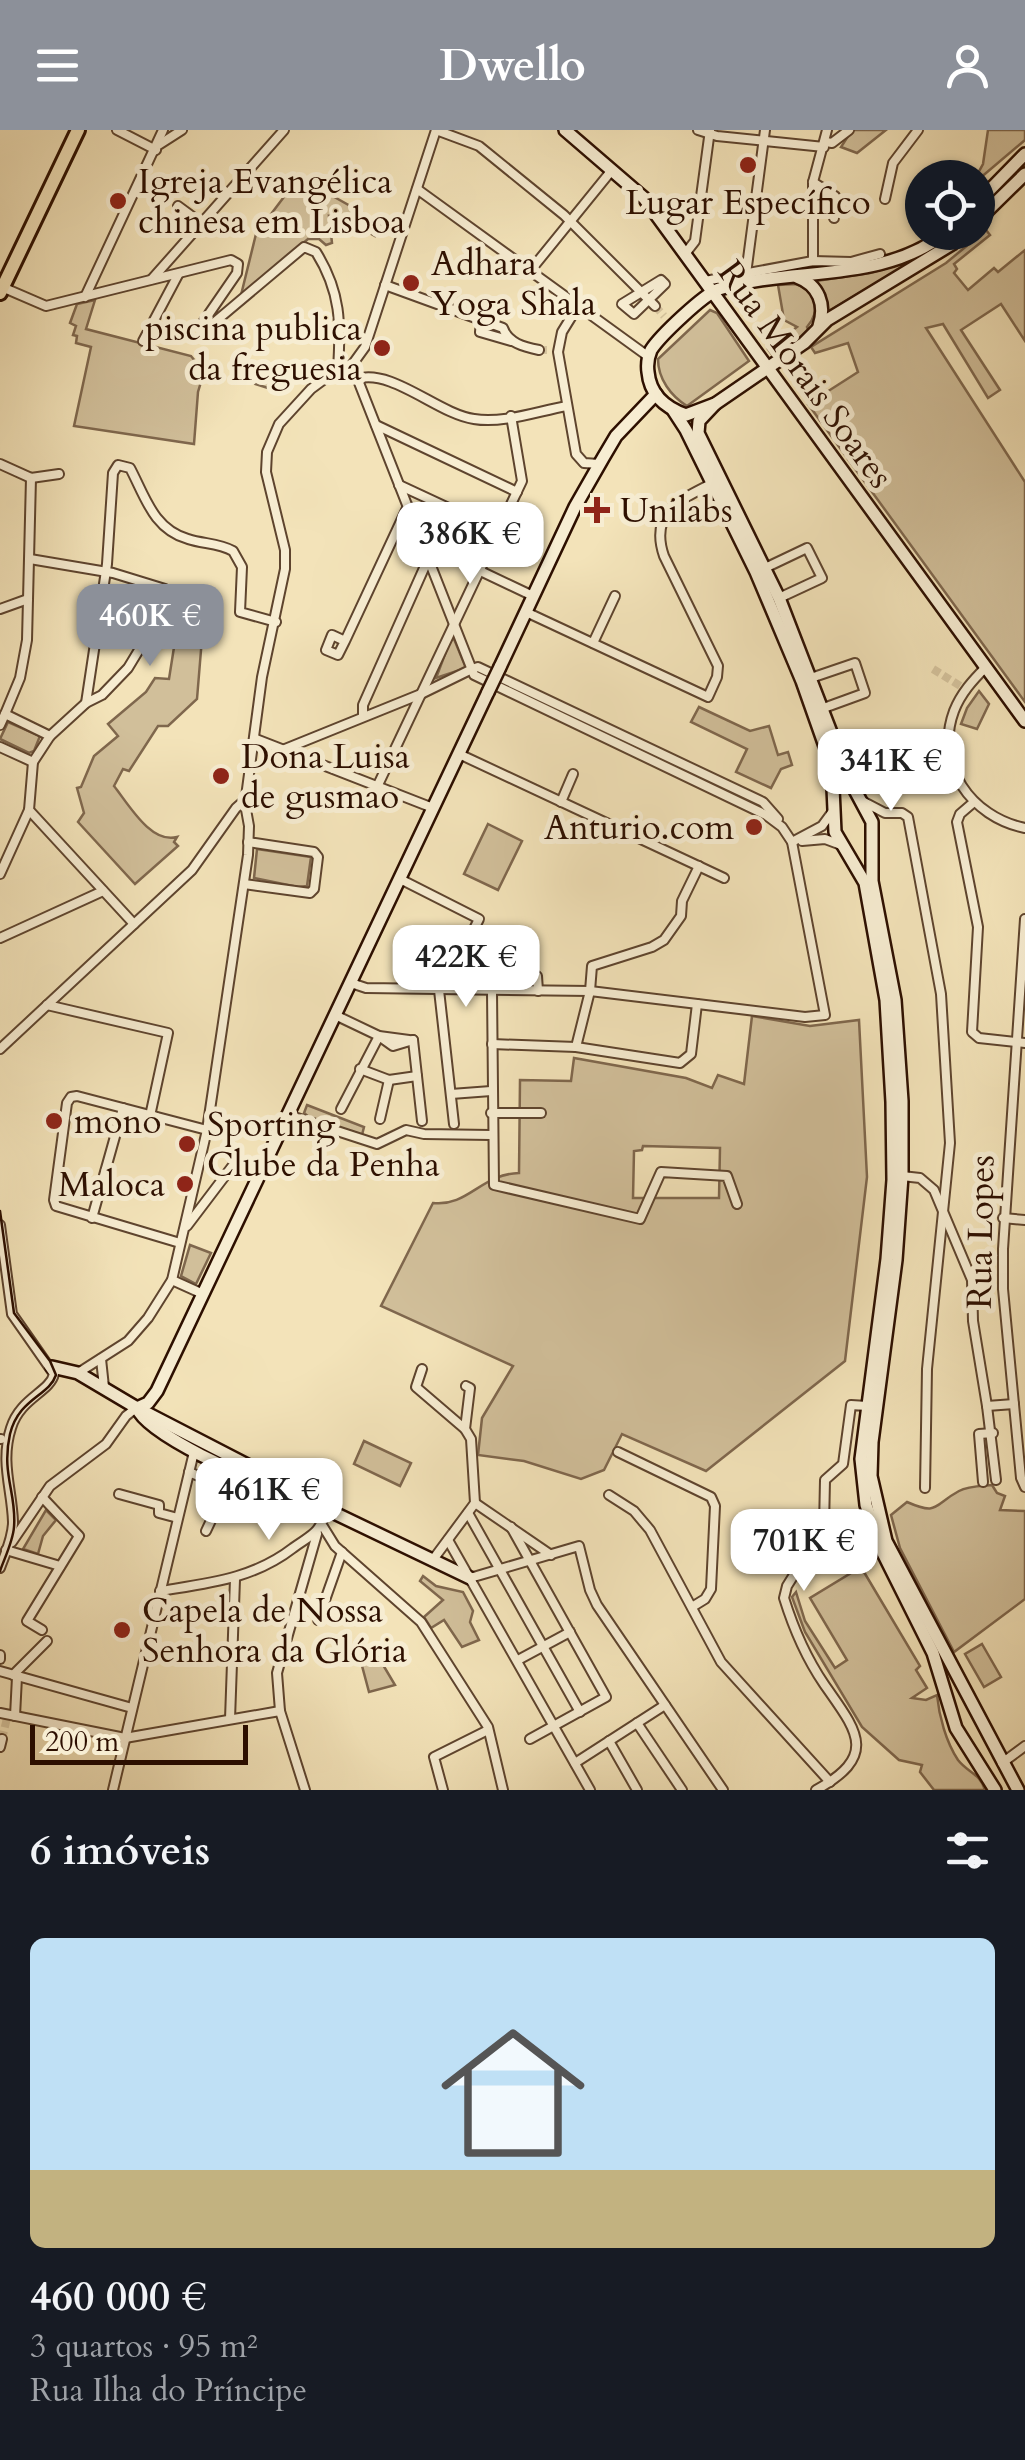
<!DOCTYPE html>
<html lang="pt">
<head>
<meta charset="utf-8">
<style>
	:root { --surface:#171b24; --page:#242831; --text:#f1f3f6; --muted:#9ea1a6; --line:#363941; --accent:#8c9099 }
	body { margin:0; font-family:Cardo,serif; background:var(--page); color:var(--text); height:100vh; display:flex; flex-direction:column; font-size:38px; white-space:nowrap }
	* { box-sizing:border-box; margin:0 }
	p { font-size:32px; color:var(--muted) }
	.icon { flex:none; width:55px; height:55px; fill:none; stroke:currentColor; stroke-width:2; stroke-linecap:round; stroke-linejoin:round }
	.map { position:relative; height:1660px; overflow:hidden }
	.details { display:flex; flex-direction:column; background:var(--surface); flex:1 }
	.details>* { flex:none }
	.controls { position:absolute; left:905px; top:30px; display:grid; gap:20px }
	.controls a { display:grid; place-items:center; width:90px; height:90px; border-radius:50%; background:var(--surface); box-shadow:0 2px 8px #0004; font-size:50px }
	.scale { position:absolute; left:30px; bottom:25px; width:218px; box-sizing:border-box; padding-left:10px; border:5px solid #2d0f00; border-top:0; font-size:28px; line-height:35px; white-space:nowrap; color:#2d0f00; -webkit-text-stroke:8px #f7edd2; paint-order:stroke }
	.price { position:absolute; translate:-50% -85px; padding:0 22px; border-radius:20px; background:#fff; color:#222; font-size:32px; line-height:65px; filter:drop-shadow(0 2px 5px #0008) }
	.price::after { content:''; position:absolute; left:50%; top:60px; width:30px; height:22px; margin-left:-15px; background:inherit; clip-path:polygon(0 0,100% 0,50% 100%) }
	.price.on { background:var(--accent); color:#fff }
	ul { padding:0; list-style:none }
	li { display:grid; align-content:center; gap:20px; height:530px; padding:0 30px }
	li+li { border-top:2px solid var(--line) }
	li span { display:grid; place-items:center; height:310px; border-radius:15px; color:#555 }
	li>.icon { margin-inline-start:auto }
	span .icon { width:180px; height:180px; fill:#fffc; stroke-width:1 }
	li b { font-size:42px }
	h2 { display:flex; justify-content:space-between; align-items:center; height:120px; padding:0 30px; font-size:42px }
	header { display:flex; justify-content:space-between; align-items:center; height:130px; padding:0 30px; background:var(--accent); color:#fff; font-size:45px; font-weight:800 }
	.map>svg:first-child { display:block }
</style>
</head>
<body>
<header><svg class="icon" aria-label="menu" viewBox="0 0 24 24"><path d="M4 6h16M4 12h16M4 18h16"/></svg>Dwello<svg class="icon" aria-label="person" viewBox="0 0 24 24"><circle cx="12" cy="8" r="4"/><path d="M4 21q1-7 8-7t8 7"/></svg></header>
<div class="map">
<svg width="1025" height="1660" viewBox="0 0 1025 1660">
	<rect width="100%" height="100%" fill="#f3e3b9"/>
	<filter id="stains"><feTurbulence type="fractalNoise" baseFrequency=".002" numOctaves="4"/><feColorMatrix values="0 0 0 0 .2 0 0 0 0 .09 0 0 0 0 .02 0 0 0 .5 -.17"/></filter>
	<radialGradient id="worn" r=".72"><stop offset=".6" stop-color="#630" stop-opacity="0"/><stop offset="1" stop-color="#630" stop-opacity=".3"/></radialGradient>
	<g fill="#d1bf9a" stroke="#7f674d" stroke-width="2.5" fill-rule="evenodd">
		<path d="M852,0H886L857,23L841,17Z"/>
		<path d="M988,0H1025V10L979,49L977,45L983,34Z"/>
		<path d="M299,47L382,94L375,106L350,92L329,86L332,113L326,115L319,109H308L241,165L256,104Z"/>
		<path d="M986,100L990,105L954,134L957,139L954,143L968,160L994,138L998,142L1025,120V211L1001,174L961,200L1000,260L988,268L943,194L926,198L1025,352V572L808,274L858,242L848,213L815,223L811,217L946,133Z"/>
		<path d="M915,130L827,182L825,164L816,151L870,143Z"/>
		<path d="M796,154C817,161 821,181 807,197L810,204L776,230L768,219L797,197L784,190L778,155Z"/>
		<path d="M95,170L86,199L191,226L204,242L198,262L194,314L74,296L91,217L76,213L77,206L73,205L76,196L70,193L77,174Z"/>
		<path d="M710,180L717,183L749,231L687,276C671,266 658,249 658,229Z"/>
		<path d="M263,233L279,243L268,258L255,254L251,249Z"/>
		<path d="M202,508L197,569L168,596H158L129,641L123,639L114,656C129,675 151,714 177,707L174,712L178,716L135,754L78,692L84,683L77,658L81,657L94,626L118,606L108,594L146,562L155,548L169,549L175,511Z"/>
		<path d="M454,509L466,538L436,548L450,511Z"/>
		<path d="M979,561L989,574L977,599L961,594L967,578Z"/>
		<path d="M699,577L750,601L769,596L778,625L788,622L792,635L781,639L771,658L736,642L747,619L691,592Z"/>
		<path d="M8,592L40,606L34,621L29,623L0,609Z"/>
		<path d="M488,694L522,711L498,760L464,744Z"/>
		<path d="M257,719L311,727L307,756L298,757L254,748Z"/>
		<path d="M752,886L810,896L859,890L867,1047L845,1231L706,1341L622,1304L604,1340L581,1349L524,1331L478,1325L482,1288L513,1236L381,1176L433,1073C468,1077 481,1044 519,1043L520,950L571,951L574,928L686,948L712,958L718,945L744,954ZM643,1016L720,1018L719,1068H633L634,1021L642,1020Z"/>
		<path d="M307,975L364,997L362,1005L309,987L304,983Z"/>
		<path d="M190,1115L211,1123L196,1154L181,1146Z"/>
		<path d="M364,1311L411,1333L400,1356L354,1334Z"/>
		<path d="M992,1355L997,1363L1005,1366L1000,1380L1025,1381V1469L954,1522L900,1418L891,1385L907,1372C939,1386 933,1375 959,1361C968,1356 982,1356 992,1355Z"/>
		<path d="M46,1380L56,1390L43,1406L38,1424L23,1419Z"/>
		<path d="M861,1437L920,1536L916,1540L927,1558L912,1568L926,1570L937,1565C939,1586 946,1612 958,1630C968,1643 980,1643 985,1660H934L920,1642L922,1635L899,1630L862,1597L805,1502L792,1467L796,1462L805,1491L835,1538L847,1530L810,1468Z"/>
		<path d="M423,1446L436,1456L463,1462L473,1481L470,1492L479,1510L462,1517L444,1490L431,1498L424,1487L443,1470L420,1451Z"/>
		<path d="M982,1514L1001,1547L984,1557L965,1524Z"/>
		<path d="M376,1523L395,1555L369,1562L361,1532Z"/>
	</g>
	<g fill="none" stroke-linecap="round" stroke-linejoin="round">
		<g stroke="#d5c39d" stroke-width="8" stroke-dasharray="8 4" stroke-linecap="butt">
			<path d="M655,176L664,186"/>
			<path d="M539,220H550"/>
			<path d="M933,539L965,559"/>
			<path d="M2,1609L7,1588"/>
		</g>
		<g stroke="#5e442e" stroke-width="12">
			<g id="street">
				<path d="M117,0L156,20"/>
				<path d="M436,0L479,16L564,85L655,176"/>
				<path d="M698,0L717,6L824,17"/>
				<path d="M826,12L832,13L849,0"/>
				<path d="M157,16L182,0"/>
				<path d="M813,52L835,66L834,88"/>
				<path d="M417,59L649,227"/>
				<path d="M885,69L893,33L918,0"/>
				<path d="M178,76L201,93"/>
				<path d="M685,124L695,111L710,0"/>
				<path d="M813,131V52L827,0"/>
				<path d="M530,141L612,40"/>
				<path d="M746,144L765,0"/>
				<path d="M152,149L284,0"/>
				<path d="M661,150L665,154L634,184L622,174Z"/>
				<path d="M705,151L813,131L851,132L880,124"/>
				<path d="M385,155L503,198C508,213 524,217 539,220"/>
				<path d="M2,157L46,176L231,130L238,134L237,143L204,191L210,196L304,117L316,122C341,162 341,194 338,239"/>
				<path d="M85,167L163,0"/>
				<path d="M578,176L562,202L558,222L576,324L584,333L599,334"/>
				<path d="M481,190L480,202L511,211"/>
				<path d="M143,211L178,145"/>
				<path d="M352,235L365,217L436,0"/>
				<path d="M357,249C392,238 438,284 474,289C503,294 538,281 567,276"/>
				<path d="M376,295L517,362"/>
				<path d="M0,334L31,348L59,344"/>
				<path d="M399,355L498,401"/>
				<path d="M432,418L533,466"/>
				<path d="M30,429L113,443L165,459L148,505L128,538L102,565L86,573L50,606"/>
				<path d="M765,438L807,418L822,448L779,468"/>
				<path d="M0,479L28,469"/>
				<path d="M526,482L708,567L717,547L718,536L664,426C649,382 680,370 713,353"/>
				<path d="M345,511L332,505L326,520L338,525L345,511L408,376"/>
				<path d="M593,513L615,466"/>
				<path d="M986,537C973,550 961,563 954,581C934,635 971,687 1025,698"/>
				<path d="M472,539L478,537L763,672L778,689"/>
				<path d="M811,548L855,533L865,563L821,579"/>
				<path d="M86,573L107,434L113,343L118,335L130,338C145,366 153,399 188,409C203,414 219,413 233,421L242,437L240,482L276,492"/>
				<path d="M5,584L20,548L27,510L31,348"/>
				<path d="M363,585V575L433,418"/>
				<path d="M0,595L5,584L50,606L33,632L29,680L134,794"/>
				<path d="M256,609L433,678"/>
				<path d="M0,617L33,632"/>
				<path d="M280,621L421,564L472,539"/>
				<path d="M459,624L724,748"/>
				<path d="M377,657L522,351L511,286"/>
				<path d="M561,672L573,644"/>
				<path d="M864,672L885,683H902L908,687L941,864L950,1013L927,1239L925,1358"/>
				<path d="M974,672L960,684L957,692L978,797L972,902L979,908L1025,913"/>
				<path d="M802,711L825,709L841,715"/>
				<path d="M792,712L822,696L833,681"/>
				<path d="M0,744L29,680"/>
				<path d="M400,749L479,789L473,801"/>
				<path d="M244,754L310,763L314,759L318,727L314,722L248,712"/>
				<path d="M1025,789L1003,1119V1159L1021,1348L1025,1357"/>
				<path d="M0,808L103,761"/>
				<path d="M494,815L537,846L538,861"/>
				<path d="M351,853L366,858L590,861L805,887L825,885L792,712L782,697L766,685L474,545L352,235"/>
				<path d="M439,860L454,994"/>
				<path d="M492,862L494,1055L640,1089L661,1042L727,1046L737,1074"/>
				<path d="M47,875L168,903L150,986"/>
				<path d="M335,885L379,906L409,910"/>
				<path d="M413,910L422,991"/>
				<path d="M492,914L576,917L680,933L691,924L697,874"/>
				<path d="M576,917L590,861L592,836L652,817L664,810L681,786L682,771L699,736"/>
				<path d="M0,919L192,740L236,678L245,670"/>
				<path d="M360,939L389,950L417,946"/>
				<path d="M451,964L491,961"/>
				<path d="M341,979L379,906L393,916L413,910"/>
				<path d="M491,983H541"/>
				<path d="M288,985L377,1014L406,1000L424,1004L491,1005"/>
				<path d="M380,989L389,950"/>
				<path d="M902,1046L920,1048L934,1060L972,1150L973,1191L987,1276L1014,1274"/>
				<path d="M92,1088L123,978"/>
				<path d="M1003,1088L1025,1090"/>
				<path d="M0,1095L12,1184L54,1244C50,1262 20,1268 11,1298C0,1332 12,1359 13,1392C13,1408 5,1424 0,1438"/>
				<path d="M187,1096L234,1034L251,1032"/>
				<path d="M180,1113L56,1076L54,1070L67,973L71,967L77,966L207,1000"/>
				<path d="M172,1150L203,1164"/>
				<path d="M101,1229L104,1257"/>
				<path d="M422,1239L416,1257L465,1299"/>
				<path d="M78,1243L128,1211L148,1188L172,1150L207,1000L248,725L249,696L245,674L262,547L285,439V420L266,342L267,322L279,294L311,259L338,239L352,235"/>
				<path d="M987,1276L996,1350"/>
				<path d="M0,1309H1"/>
				<path d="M618,1322L711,1367L715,1376L711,1459L705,1469L692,1477"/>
				<path d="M189,1342L208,1350L211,1363L222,1367L206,1401"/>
				<path d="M983,1352L979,1304L993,1303"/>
				<path d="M119,1364L159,1375V1383L174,1387"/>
				<path d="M609,1365L634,1381L650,1400L721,1532L830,1652"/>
				<path d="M475,1373L551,1425"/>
				<path d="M468,1383L580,1582"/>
				<path d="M322,1395L335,1416L421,1492L488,1597L503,1660"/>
				<path d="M511,1397L606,1567L530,1609"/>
				<path d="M448,1410L590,1660"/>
				<path d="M12,1412L50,1356L106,1314L126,1286L136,1278"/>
				<path d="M6,1420L60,1436"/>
				<path d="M432,1431L475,1373L471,1309L465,1299L470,1258L466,1256"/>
				<path d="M470,1448L579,1416L590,1460L597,1475L723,1660"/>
				<path d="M160,1461C209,1453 253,1449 293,1418C314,1403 318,1405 327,1379"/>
				<path d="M318,1490L342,1422"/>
				<path d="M42,1500L27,1491L79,1406L42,1367"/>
				<path d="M0,1525V1529"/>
				<path d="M518,1530L570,1502"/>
				<path d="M0,1541L132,1578"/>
				<path d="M13,1545L47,1511"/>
				<path d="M0,1583L125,1608L280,1581"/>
				<path d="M15,1586L17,1547"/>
				<path d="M230,1589L235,1449"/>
				<path d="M637,1593L682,1660"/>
				<path d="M609,1611L637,1660"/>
				<path d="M0,1617L2,1609"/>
				<path d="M575,1633L665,1575"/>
				<path d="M1002,1633L1025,1616"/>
				<path d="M113,1660L194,1322"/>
				<path d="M305,1660L280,1581L277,1543L317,1404"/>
				<path d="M443,1660L434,1627L488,1600"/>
				<path d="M816,1660C880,1625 856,1600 824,1554C807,1529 793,1497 784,1468L787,1456L824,1397L825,1350L843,1334L851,1275L867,1276"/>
			</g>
		</g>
		<g stroke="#2d0f00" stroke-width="16">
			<g id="secondary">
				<path d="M565,0L644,68L1025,591"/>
				<path d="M978,72L1025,24"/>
				<path d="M978,90L1025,44"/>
				<path d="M947,102C882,154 794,136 719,159C704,164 660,206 651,220C648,227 647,235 648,242C650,265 666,278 686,285L715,274L804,213L827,190L952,114L964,102"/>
				<path d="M797,147C819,155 826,175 819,196"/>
				<path d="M715,274L699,291L698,303L779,468L849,649L872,692V751L895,870L902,971V1046L896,1130L872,1312L871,1346L886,1411L1018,1660"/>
				<path d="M673,280L686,300L756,442L802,551L832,636L835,702L865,753L886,870L892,972L893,1050L887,1129L861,1329L866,1375L883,1423L933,1523L956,1598L995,1660"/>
				<path d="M500,537L575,377L603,328L616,306L656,264"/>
				<path d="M52,1237L78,1243L137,1278L263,1343L280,1357"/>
				<path d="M137,1278L148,1273L157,1261L488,562"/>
				<path d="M137,1278C147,1304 251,1352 280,1357L470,1448"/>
			</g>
		</g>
		<g stroke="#2d0f00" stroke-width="18">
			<path id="primary" d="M0,163L78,0"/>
		</g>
		<use href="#street" stroke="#f7edd2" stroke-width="8"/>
		<use href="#secondary" stroke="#f7edd2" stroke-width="11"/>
		<use href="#primary" stroke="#f3e3b9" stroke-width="12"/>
		<path stroke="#2d0f00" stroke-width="2.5" d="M0,1081L14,1183L50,1231L56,1245C49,1266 19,1268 10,1304C1,1344 17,1364 14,1397C13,1411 5,1427 0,1441"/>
		<g stroke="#2d0f00" stroke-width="16" stroke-linecap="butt">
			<path id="secondary-bridge" d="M488,562L500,537"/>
		</g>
		<use href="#secondary-bridge" stroke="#f7edd2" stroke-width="11"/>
	</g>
	<g fill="#8f2418" stroke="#f7edd2" stroke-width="4">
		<circle cx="748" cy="35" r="10"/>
		<circle cx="118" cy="71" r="10"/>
		<circle cx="411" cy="153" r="10"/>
		<circle cx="382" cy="218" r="10"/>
		<path d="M592 365h10v10h10v10h-10v10h-10v-10h-10v-10h10z"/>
		<circle cx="221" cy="646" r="10"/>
		<circle cx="754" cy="697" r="10"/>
		<circle cx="54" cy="991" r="10"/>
		<circle cx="187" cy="1014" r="10"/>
		<circle cx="185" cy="1054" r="10"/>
		<circle cx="122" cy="1500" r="10"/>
	</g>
	<g text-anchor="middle" stroke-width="10" stroke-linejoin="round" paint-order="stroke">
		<g font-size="35" fill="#2d0f00" stroke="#f7edd2" text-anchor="start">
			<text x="138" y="63">Igreja Evangélica<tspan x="138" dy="40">chinesa em Lisboa</tspan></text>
			<text x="748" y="84" text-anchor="middle">Lugar Específico</text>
			<text x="431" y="145">Adhara<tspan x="431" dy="40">Yoga Shala</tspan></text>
			<text x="362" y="210" text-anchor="end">piscina publica<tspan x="362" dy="40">da freguesia</tspan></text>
			<text x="620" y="392">Unilabs</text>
			<text x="241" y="638">Dona Luisa<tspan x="241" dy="40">de gusmao</tspan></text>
			<text x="734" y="709" text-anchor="end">Anturio.com</text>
			<text x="74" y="1003">mono</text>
			<text x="207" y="1006">Sporting<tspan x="207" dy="40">Clube da Penha</tspan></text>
			<text x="165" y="1066" text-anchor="end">Maloca</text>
			<text x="142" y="1492">Capela de Nossa<tspan x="142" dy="40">Senhora da Glória</tspan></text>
		</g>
		<g font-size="35" fill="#2d0f00" stroke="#f7edd2">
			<text transform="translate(806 244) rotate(54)" y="12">Rua Morais Soares</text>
			<text transform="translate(980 1102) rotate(-89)" y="12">Rua Lopes</text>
		</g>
	</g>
	<rect width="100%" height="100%" filter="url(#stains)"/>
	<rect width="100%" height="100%" fill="url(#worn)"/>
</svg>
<div class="controls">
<a><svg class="icon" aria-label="locate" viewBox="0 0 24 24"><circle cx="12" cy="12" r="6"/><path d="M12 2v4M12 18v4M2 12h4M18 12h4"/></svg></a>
</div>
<div class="scale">200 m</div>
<b class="price" style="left:470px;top:457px">386K €</b>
<b class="price on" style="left:150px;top:539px">460K €</b>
<b class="price" style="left:891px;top:684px">341K €</b>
<b class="price" style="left:466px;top:880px">422K €</b>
<b class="price" style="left:269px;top:1413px">461K €</b>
<b class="price" style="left:804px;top:1464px">701K €</b>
</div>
<section class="details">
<h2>6 imóveis<svg class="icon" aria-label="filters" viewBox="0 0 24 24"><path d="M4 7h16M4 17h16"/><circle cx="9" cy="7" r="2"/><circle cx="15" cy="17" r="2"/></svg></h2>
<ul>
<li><span style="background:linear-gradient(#bfe0f5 75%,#c2b280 0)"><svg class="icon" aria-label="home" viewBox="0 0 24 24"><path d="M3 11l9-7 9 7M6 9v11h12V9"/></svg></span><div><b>460 000 €</b><p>3 quartos · 95 m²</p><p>Rua Ilha do Príncipe</p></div></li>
</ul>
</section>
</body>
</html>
